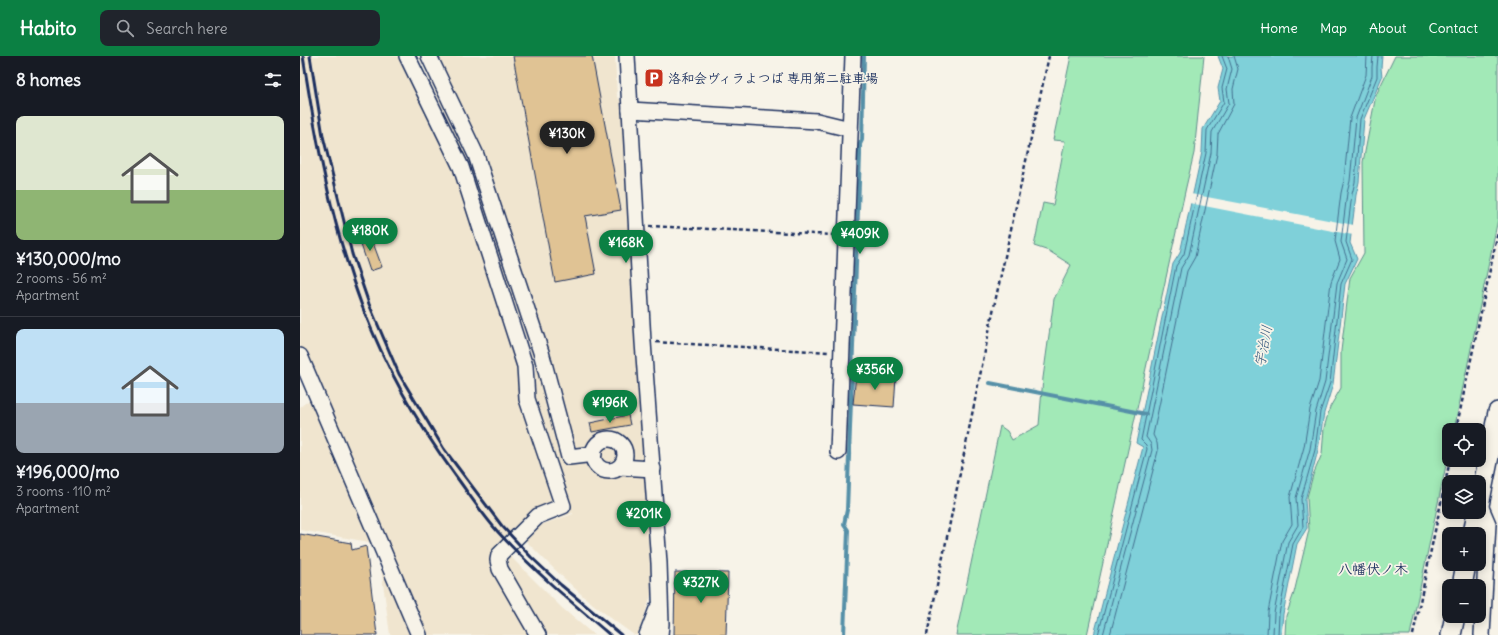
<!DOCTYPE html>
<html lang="en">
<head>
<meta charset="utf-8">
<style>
	:root { --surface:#171b24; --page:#20242c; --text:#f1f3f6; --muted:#9ea1a6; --line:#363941; --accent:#0b8043 }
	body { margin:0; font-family:Delius,"Klee One",sans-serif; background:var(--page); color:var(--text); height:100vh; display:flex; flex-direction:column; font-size:15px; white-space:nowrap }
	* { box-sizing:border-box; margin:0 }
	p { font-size:13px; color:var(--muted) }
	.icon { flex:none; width:22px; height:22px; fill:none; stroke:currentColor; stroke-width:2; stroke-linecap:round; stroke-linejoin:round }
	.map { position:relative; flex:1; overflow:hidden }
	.details { display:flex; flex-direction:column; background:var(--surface); width:300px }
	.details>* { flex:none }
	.fabs { position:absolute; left:1142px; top:367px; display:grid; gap:8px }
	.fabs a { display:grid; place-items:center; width:44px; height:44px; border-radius:8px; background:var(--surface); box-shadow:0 2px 10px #0003; font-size:20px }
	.price { position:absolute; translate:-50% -34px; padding:0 9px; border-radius:14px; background:var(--accent); color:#fff; font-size:13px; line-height:26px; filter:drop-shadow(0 1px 2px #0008) }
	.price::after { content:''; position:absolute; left:50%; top:24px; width:12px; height:9px; margin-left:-6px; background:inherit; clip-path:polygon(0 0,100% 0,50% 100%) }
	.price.current { background:#222; color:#fff }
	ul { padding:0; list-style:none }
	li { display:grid; align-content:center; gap:8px; height:212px; padding:0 16px }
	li+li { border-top:1px solid var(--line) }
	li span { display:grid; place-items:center; height:124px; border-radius:8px; color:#555 }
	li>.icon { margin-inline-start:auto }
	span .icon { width:72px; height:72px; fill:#fffc; stroke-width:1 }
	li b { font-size:17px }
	h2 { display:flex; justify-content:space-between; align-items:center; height:48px; padding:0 16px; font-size:17px }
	header { display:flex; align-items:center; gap:24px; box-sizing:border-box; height:56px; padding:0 20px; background:var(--accent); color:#fff }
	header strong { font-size:19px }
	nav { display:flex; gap:22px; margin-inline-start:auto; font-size:14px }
	.search { width:280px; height:36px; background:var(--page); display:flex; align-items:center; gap:10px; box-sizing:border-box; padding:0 14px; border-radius:8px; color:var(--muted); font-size:15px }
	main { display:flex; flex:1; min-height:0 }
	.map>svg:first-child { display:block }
</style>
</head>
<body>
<header>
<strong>Habito</strong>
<div class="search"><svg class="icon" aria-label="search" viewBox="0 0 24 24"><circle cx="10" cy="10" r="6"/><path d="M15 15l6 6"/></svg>Search here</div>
<nav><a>Home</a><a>Map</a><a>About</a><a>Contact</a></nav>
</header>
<main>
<section class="details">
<h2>8 homes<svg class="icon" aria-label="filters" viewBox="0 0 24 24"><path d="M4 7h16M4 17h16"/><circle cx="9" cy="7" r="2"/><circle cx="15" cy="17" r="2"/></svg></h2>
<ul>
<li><span style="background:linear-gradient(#dfe7d0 60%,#8fb573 0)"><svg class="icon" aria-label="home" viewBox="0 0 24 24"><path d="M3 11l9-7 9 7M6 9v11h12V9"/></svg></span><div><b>¥130,000/mo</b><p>2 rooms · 56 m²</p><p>Apartment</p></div></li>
<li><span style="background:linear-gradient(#bfe0f5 60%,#9aa5b1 0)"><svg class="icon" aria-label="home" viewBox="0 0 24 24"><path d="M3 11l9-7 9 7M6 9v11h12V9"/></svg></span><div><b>¥196,000/mo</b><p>3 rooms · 110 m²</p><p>Apartment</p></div></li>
</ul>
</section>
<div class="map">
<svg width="1198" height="579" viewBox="0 0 1198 579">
	<rect width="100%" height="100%" fill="#f7f3e8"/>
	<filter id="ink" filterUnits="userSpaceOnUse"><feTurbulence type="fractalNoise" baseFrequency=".025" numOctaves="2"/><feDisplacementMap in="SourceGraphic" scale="8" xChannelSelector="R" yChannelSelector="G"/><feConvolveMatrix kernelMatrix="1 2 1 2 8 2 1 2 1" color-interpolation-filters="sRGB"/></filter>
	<g filter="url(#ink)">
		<path fill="#f0e5cf" d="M0,0H117L118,2L167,108L175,131L234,310V344L272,456L235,343V309L168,108L119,0H315L317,41L324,47L353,533L338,579H334L316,566L284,541L249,508L225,484L240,469L273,458V457L240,468L209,499L262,552L294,579H90L78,490L75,487L0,474V351L13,341L0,311Z"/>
		<g fill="#a2e9b7" stroke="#5e8c8a">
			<path d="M771,0H904L894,97L886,131L787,579H656L700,370L707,375L712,384L739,369L743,322L754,243L771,209L749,195L734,190L743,147L753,149L765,85L753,84Z"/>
			<path d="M1095,0H1198V163L1154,374H1149V395L1110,579H985L986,560L994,537L1009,474L1007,441L1013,419L1022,398L1024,372L1030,351L1041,332V295L1050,222L1064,197L1063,106L1076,39Z"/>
		</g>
		<path fill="#7fd0d9" stroke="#5790a8" d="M918,0H1082L1081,12L1082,21L1064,63L1059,126L1056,139L1050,187L1057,203L1045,228L1033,328L1024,357L1018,394L1005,444L1007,472L997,488L983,558L981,579H794L843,391L836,387L873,208L880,197L902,96L903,73L920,45L918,32L923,13Z"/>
		<path fill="#f7f3e8" d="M891,138L1054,169L1053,179L889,147Z"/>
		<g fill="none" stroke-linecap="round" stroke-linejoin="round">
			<g stroke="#436f8f" stroke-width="1">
				<path d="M798,579L847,393L846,389L841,384L876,210L884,198L906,97L907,74L924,46L922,32L927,13L922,0"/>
				<path d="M803,579L852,394L851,388L846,381L881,212L889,199L911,97L912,76L929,47L927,33L932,13L928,0"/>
				<path d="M810,579L858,395L857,387L853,379L887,215L895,201L917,98L918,78L934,48L933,33L938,13L934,0"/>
				<path d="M967,579L968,556L982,485L992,468L990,441L1004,391L1010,353L1019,325L1031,226L1040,203L1035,185L1041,137L1044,124L1050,62L1066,19L1067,0"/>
				<path d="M973,579L974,557L988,486L998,469L996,442L1010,393L1016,355L1025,326L1037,227L1047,203L1041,186L1047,137L1050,125L1056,62L1072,20V11L1073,0"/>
				<path d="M978,579L979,558L993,488L1003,471L1001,443L1015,394L1020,356L1030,327L1041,228L1052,203L1046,186L1052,138L1055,126L1060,63L1077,21V11L1078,0"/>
			</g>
			<g stroke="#5790a8" stroke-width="4">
				<path d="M690,327L846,358"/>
				<path d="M544,579L548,474L544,468L547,454L560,99V88L562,84L564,0"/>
			</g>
		</g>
		<g fill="#e0c394" stroke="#1b2f5e">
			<path d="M213,0H292L321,154L285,160L296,218L255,226Z"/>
			<path d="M69,176L82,211L70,215L58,180Z"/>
			<path d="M556,318L596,321L594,351L553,348Z"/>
			<path d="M328,359L330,369L292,376L290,367Z"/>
			<path d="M0,478L51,487L52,494L66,490L77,579H0Z"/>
			<path d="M375,516L428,517L426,579H374Z"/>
		</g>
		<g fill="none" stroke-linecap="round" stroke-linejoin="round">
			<g stroke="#1b2f5e" stroke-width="18">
				<g id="minor">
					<path d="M107,0L161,111L225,310L227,343L263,450L238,460L199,499L198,504L200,513L238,579"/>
					<path d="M129,0L176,99L241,296L269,401L294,398"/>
					<path d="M327,0L343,286L359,507L361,568L360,579"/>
					<path d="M330,54L517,65L550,73"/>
					<path d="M0,300L119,579"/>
					<circle cx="309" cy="399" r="16"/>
					<path d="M538,396L553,0"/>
					<path d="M320,411L353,413"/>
					<path d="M1179,447L1188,468L1182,579"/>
					<path d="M347,579L357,553"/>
				</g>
			</g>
			<g stroke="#1b2f5e" stroke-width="22">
				<g id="major">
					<path d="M1179,449L1198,356"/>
					<path d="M1173,478L1177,456"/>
					<path d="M1162,530L1166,508"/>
					<path d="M1151,579L1155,560"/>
				</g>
			</g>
			<g stroke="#1b2f5e" stroke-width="2.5" stroke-dasharray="4 3" stroke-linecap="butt">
				<path d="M349,170L534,179"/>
				<path d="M356,286L529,296"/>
				<path d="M1156,374L1198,176"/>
				<path d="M627,579L695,246L749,0"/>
				<path d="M1113,579L1150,404"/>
			</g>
			<use href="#minor" stroke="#f7f3e8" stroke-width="15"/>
			<use href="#major" stroke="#f7f3e8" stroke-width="19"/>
			<g stroke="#1b2f5e" stroke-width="3">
				<path d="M3,0C16,85 32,170 62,250C85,310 117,367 155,419C169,438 182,458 198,476C232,513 271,546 310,579"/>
				<path d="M10,0L23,80L52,198L69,248L99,318L144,393L202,470L231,501L261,529L321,579"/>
			</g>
		</g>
	</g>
	<defs>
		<g id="parking-square" transform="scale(1)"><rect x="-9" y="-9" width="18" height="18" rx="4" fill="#c8321e" stroke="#f7f3e8"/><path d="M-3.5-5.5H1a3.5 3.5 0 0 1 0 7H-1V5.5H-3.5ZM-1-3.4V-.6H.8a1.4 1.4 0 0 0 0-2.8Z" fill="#fff"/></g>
	</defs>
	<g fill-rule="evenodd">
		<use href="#parking-square" x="354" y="22"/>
	</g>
	<g text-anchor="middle" stroke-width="3.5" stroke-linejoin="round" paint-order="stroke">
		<g font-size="13" font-weight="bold" fill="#1b2f5e" stroke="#f7f3e8" text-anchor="start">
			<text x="368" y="27">洛和会ヴィラよつば 専用第二駐車場</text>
		</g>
		<g font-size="14" font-style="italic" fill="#34577d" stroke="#f7f3e8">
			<text transform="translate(963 290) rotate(-79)" y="5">宇治川</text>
		</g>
		<g font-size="14" font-weight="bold" fill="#1b2f5e" stroke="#f7f3e8">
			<text x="1073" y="518">八幡伏ノ木</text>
		</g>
	</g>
</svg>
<div class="fabs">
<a><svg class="icon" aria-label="locate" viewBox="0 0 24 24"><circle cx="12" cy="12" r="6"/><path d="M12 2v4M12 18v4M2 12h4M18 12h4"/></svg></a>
<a><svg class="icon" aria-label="layers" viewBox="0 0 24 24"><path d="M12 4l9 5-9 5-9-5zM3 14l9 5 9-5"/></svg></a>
<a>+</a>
<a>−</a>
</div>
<b class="price current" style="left:267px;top:99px">¥130K</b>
<b class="price" style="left:70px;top:196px">¥180K</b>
<b class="price" style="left:560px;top:199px">¥409K</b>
<b class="price" style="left:326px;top:208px">¥168K</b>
<b class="price" style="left:575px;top:335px">¥356K</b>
<b class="price" style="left:310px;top:368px">¥196K</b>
<b class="price" style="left:344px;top:479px">¥201K</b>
<b class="price" style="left:401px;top:548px">¥327K</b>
</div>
</main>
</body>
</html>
